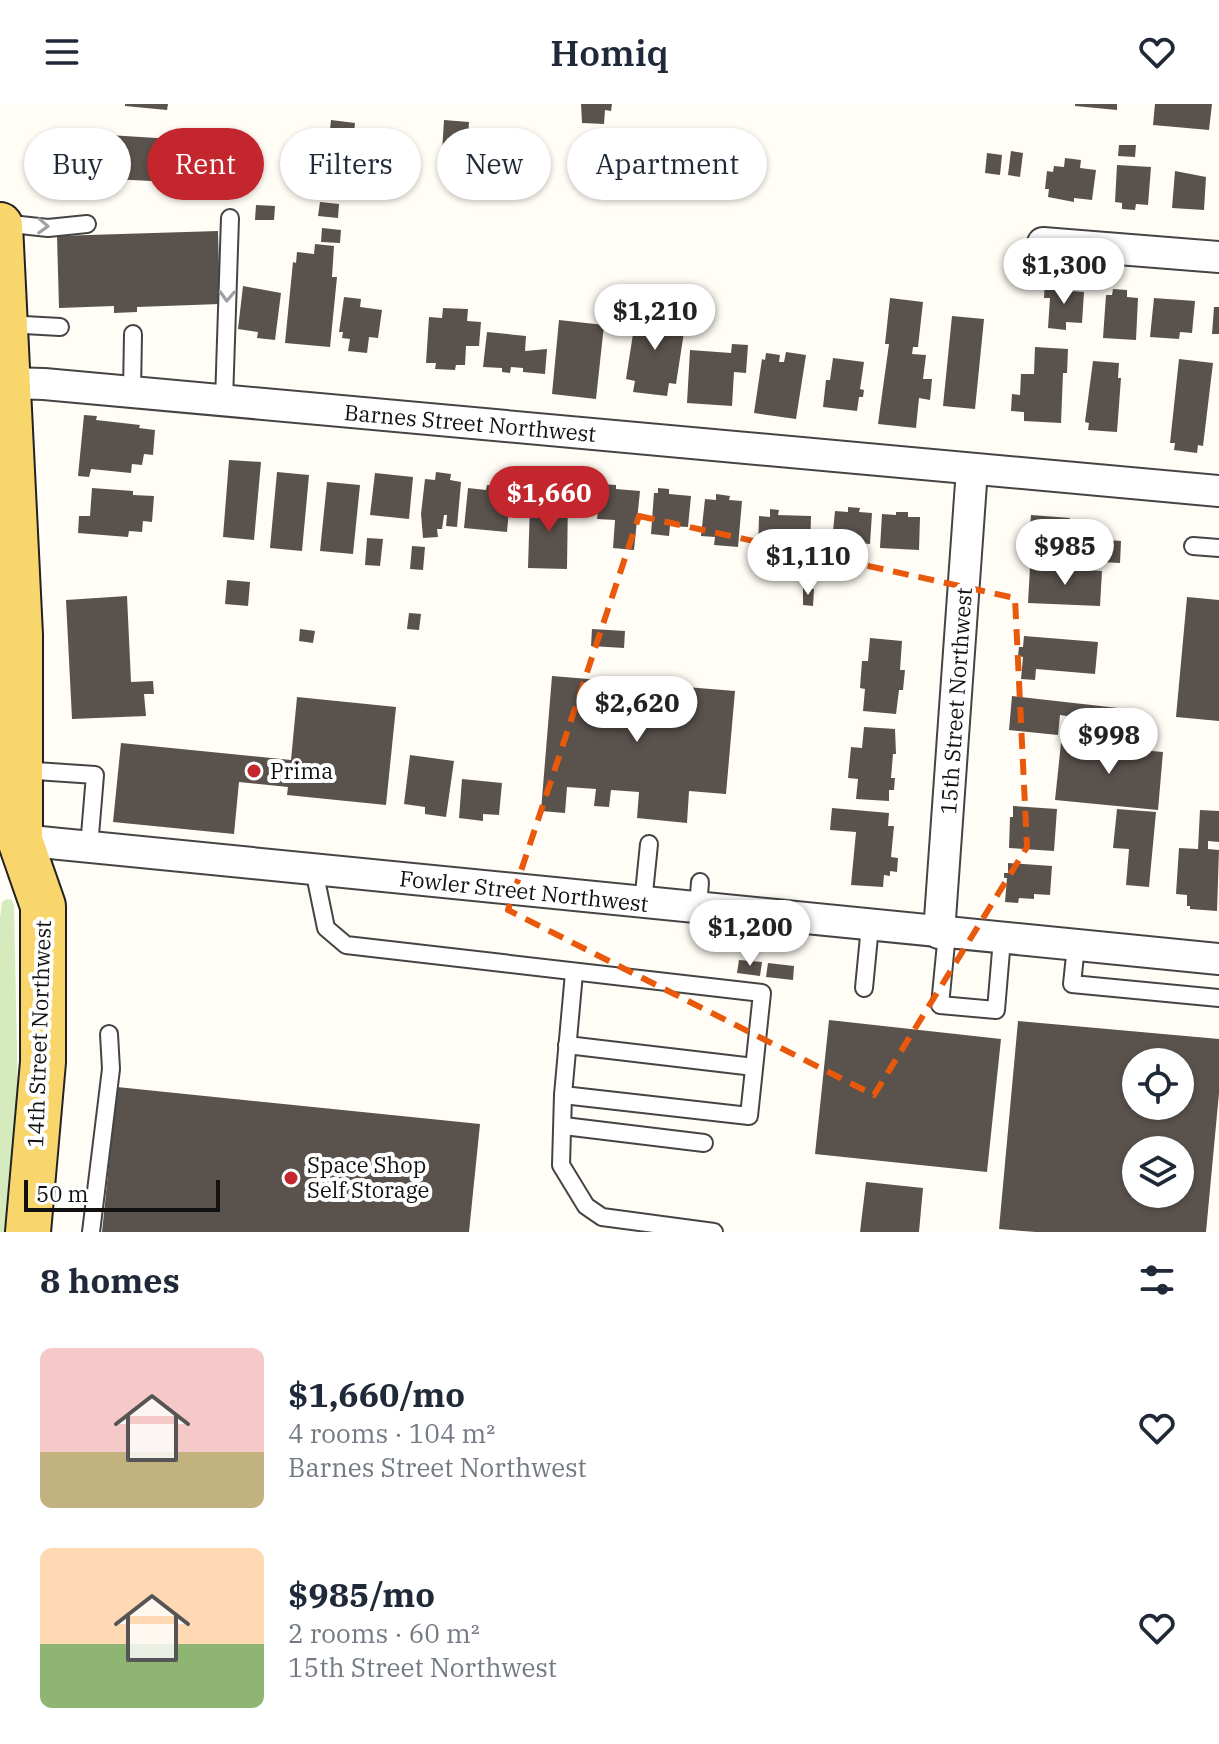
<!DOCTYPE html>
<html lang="en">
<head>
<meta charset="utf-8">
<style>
	:root { --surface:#fff; --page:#f2f2f3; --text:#1f2937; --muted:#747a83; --accent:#c4262e }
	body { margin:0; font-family:"IBM Plex Serif",serif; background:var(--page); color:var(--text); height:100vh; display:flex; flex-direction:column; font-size:30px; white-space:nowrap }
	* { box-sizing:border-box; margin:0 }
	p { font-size:26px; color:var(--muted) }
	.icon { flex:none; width:44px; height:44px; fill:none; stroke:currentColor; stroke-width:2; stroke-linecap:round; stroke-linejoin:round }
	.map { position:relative; height:1128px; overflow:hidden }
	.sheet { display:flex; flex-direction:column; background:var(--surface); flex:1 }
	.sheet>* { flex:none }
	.top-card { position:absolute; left:24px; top:24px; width:800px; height:72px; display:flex; gap:16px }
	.buttons { position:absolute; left:1122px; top:944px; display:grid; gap:16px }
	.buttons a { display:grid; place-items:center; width:72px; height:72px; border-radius:50%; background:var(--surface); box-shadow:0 2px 6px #0004; font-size:40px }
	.scale { position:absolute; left:24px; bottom:20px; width:196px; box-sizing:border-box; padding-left:8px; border:4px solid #111; border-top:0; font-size:22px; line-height:28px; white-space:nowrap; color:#111; -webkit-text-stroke:6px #fff; paint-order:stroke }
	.price { position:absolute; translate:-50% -68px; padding:0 18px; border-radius:28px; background:#fff; color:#222; font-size:26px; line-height:52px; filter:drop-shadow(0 2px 4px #0008) }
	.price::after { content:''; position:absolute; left:50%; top:48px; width:24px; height:18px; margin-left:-12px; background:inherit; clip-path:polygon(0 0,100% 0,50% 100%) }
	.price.on { background:var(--accent); color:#fff }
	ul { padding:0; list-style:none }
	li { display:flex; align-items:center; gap:24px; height:200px; padding:0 40px }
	li span { display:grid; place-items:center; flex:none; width:224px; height:160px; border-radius:12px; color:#555 }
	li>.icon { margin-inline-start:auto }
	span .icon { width:96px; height:96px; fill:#fffc; stroke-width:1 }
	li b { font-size:34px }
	h2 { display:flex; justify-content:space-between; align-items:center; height:96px; padding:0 40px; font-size:34px }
	.chip { padding:0 28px; border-radius:36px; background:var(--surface); box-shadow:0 2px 6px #0004; font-size:28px; line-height:72px }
	.chip.on { background:var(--accent); color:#fff }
	header { display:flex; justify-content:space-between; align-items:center; height:104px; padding:0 40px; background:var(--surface); font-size:36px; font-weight:600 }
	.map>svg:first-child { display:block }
</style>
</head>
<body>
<header><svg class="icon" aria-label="menu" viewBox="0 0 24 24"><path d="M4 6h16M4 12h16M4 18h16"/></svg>Homiq<svg class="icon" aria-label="heart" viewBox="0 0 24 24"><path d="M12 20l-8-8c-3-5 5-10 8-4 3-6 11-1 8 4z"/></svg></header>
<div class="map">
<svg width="1219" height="1128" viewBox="0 0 1219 1128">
	<rect width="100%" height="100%" fill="#fffdf5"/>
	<path fill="#d5ebbd" d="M7,795L12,796L14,802L18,995L6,1128H0V814L2,798Z"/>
	<g fill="#5a524d" fill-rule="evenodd">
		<path d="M125,0H168L167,6L125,2Z"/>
		<path d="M581,0H612L611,7L605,6L604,20L582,19Z"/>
		<path d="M1075,0H1117V6L1075,2Z"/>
		<path d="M1155,0H1212L1209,26L1153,21Z"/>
		<path d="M331,16L355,19L352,48L328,45Z"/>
		<path d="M444,16L469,18L466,67L441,65Z"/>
		<path d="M76,29L173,35L171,78L73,73Z"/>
		<path d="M586,31L615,34L612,69L583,67Z"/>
		<path d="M1119,41H1136L1135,53L1118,52Z"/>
		<path d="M1011,47L1023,49L1020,73L1008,71Z"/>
		<path d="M987,49L1002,51L1000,71L985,69Z"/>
		<path d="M1065,54L1081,56L1080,64L1096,66L1092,96L1074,94V98L1048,93L1049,85H1045L1047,67L1053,68L1054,62L1064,63Z"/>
		<path d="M1117,61L1151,63L1148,101L1136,100L1135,106L1122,105V99L1115,98Z"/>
		<path d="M1175,67L1206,73L1204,106L1172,104Z"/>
		<path d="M320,98L339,100L338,114L318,112Z"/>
		<path d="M256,101L275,102L274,116H255Z"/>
		<path d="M322,124L341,126L340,139L321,138Z"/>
		<path d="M218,127L220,200L137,203V208L114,209V202L59,204L57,132Z"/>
		<path d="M315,140L334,142L332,173H337L330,243L285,239L293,158L296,159L297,148L314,150Z"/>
		<path d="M1045,178L1058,179V186L1084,188L1082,219L1066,218V226L1048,224L1050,194H1044Z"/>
		<path d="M243,182L281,189L275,236L257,234L258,228L238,225Z"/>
		<path d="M1113,185L1127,186V193L1138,194L1136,236L1103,234L1106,191H1112Z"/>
		<path d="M344,193L361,195L360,203L382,206L378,234L369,233L367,249L348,247L350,235L342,234L343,228H339Z"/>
		<path d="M890,194L923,198L918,243H913L912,250L926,251L923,275H932L930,296L919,294L916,324L878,320L889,240H885Z"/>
		<path d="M1154,194L1195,197L1192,229L1180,228L1179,235L1150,233Z"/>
		<path d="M1214,203H1219V230H1212Z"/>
		<path d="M443,204L468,205L467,217L481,218L479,242H466L465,261H456L455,266L435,265L436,259H426L429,213L442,214Z"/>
		<path d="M637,204L666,208L665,212L686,215L676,280L669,279L667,292L633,288L635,277L626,275Z"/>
		<path d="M952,212L984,215L975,305L943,302Z"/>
		<path d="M559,216L604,221L596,295L552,290Z"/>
		<path d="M487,228L526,232L525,247L547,245L545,270L523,268V264L511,263L510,269L502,268V264L483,263Z"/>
		<path d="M732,240L748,241L746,269L734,268L732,302L687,299L690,246L731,249Z"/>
		<path d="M1035,243L1068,245L1067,269H1063L1061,319L1024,317V308L1011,307L1012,290L1020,291L1021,270H1034Z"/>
		<path d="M786,248L806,251L796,315L754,309L762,255L765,256L766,249L780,251L779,258H784Z"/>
		<path d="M833,254L864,258L860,285L864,286L863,293H859L857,307L823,303L826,276H830Z"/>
		<path d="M1179,255L1213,259L1203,342L1198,341L1197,349L1174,346L1175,339H1170Z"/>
		<path d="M1093,257L1119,259L1118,274H1121L1117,328L1088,326L1089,319L1085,318Z"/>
		<path d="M84,311L97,312L96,316L140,321L139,324L155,326L153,351L144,350L142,361L132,360L131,369L91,365L89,373L78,372Z"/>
		<path d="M229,356L261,358L254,436L223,433Z"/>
		<path d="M277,368L309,371L302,447L270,444Z"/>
		<path d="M436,368L451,370L450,376L461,378L457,423L446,422L447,411H444L442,425H437L438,433L423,434L421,410L425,375L435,376Z"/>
		<path d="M375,369L413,373L409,415L370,411Z"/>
		<path d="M327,378L360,381L353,450L320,447Z"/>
		<path d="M601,380L616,381V385L640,387L634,446L613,444L615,416L597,415Z"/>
		<path d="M487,381L511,383L507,428L464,424L468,384L486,386Z"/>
		<path d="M92,384L133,387V391L154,392L152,418L143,417L142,428L129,427L128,433L78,429L79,412H90Z"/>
		<path d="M658,384L669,385V390L691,392L688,423L670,422L669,432L651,430L654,389H658Z"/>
		<path d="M716,390L730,392L729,396L742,397L738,443L714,441L715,433L701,432L705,395L716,396Z"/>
		<path d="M540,393L568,394L567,465L528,464L530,400H539Z"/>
		<path d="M848,403L860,404L859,408L872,409L870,440L832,437L835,407L848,408Z"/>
		<path d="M770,405L779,406L778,411L811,412L810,450L758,448L759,412L770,413Z"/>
		<path d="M896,408H908V413H920L919,446L880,444L882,410L896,411Z"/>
		<path d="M1031,411L1070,414L1069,428L1083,429V434L1121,437L1120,459L1063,456V452L1028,449Z"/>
		<path d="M367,434L383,435L380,462L365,461Z"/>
		<path d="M412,442L425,443L423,466L410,465Z"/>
		<path d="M1030,463L1102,467L1100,502L1028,499Z"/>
		<path d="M227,476L250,478L248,502L225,500Z"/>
		<path d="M803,484L814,485L813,502L803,501Z"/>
		<path d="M127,492L131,578L153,577L154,590H144L146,612L72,615L66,496Z"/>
		<path d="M1187,493L1219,496V617L1176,613Z"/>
		<path d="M409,509L421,510L419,526L407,525Z"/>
		<path d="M300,525L315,527L313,539L299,537Z"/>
		<path d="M592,525L625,527L624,544L591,542Z"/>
		<path d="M1024,532L1098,538L1095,570L1036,565L1035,576L1021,575L1023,553L1018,552L1019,543H1023Z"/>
		<path d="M870,534L902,537L900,566H905L903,586H899L896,610L863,607L865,585L860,584L862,557H868Z"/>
		<path d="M552,572L735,587L726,690L689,687L687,719L637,714L639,688L611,686L609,703L594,702L596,685L567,683L565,709L541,707Z"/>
		<path d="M1012,592L1118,604L1115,639L1064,633L1067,612L1060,611L1058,631L1009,626Z"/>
		<path d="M297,593L396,603L386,701L287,691L288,683L239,678L234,730L113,718L121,639L291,656Z"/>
		<path d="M864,623L895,625L896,650H893L891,674H895L894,686H889V697L856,695L858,675L848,674L851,643L862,644Z"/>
		<path d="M1061,639L1163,648L1158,706L1055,696Z"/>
		<path d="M410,651L454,657L446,713L425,710V703L404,700Z"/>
		<path d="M462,675L502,679L499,711L483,710V717L459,714Z"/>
		<path d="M1013,702L1057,705L1054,747L1009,744L1010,713H1013Z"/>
		<path d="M832,704L889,709L888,722H894L891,753L898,754L897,768L890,767V772L884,771L883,783L851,781L856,728L830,726Z"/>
		<path d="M1117,705L1156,708L1149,783L1126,781L1129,745L1113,744Z"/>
		<path d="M1200,706L1219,707V738L1208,737V745L1219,746L1217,807L1190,805V802H1187V791L1176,790L1179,744L1198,745Z"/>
		<path d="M1008,759L1052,762L1050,791L1034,790V795L1019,794L1018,799L1005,798L1007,774H1004V769H1008Z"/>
		<path d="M739,856L762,858L760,872L737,869Z"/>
		<path d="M768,859L794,862L793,876L766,873Z"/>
		<path d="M829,916L1001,935L987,1068L815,1050Z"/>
		<path d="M1018,917L1219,935V989L1206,1128H1036L999,1125ZM1136,958H1180V1002H1136ZM1136,1046H1180V1090H1136Z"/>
		<path d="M117,983L480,1020L469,1128H102Z"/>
		<path d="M866,1078L923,1084L919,1128H860Z"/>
	</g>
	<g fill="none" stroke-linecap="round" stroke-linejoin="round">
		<g stroke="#444" stroke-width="20">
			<g id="service">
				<path d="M2,119L48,124L87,120"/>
				<path d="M6,220L60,223"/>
				<path d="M132,288L133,230"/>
				<path d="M224,297L230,114"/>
				<path d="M1193,442L1219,444"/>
				<path d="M21,666L95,671L89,743"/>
				<path d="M314,766L326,824L346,841L762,889L749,1012L563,991"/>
				<path d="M643,799L649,740"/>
				<path d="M698,804L700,778"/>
				<path d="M947,829L940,901L996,906L1002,835"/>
				<path d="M1076,842L1072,880L1219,894"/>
				<path d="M574,869L563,991L561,1061L586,1102L602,1113L714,1128"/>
				<path d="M864,884L870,822"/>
				<path d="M567,941L754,963"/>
				<path d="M564,1022L704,1039"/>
				<path d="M91,1128L111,965L109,930"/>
			</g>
		</g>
		<g stroke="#444" stroke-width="34">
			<g id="minor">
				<path d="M1043,139L1219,153"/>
				<path d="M8,279L44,280L1219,387"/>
				<path d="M20,736L1219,855"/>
				<path d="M939,829L972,365"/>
			</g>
		</g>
		<g stroke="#222" stroke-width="48">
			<path id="primary" d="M0,121L20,531V736L43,802V958L28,1128"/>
		</g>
		<use href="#service" stroke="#fff" stroke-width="16"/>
		<use href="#minor" stroke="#fff" stroke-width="30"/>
		<use href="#primary" stroke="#f9d66b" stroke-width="44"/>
	</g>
	<defs><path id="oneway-chevron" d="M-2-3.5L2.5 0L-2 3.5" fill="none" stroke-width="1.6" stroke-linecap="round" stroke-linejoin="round" transform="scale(2)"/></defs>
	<g stroke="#a0a0a0">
		<use href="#oneway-chevron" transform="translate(43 122) rotate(2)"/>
		<use href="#oneway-chevron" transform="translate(227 192) rotate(92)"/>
	</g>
	<path fill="none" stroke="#e8590c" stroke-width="6" stroke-dasharray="16 10" stroke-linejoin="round" d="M639,412L1015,494L1027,743L874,991L508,806Z"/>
	<g fill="#c4262e" stroke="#fff" stroke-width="3">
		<circle cx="254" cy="667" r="8"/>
		<circle cx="291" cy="1074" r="8"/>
	</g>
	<g text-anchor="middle" stroke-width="8" stroke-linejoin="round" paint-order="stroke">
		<g font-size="22" fill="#111" stroke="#fff">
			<text transform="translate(470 319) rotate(5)" y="8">Barnes Street Northwest</text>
			<text transform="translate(956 597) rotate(-86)" y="8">15th Street Northwest</text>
			<text transform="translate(524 787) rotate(6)" y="8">Fowler Street Northwest</text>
			<text transform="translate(39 930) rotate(-88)" y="8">14th Street Northwest</text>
		</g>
		<g font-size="22" fill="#111" stroke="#fff" text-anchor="start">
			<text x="270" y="675">Prima</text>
			<text x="307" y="1069">Space Shop<tspan x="307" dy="25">Self Storage</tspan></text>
		</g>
	</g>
</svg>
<div class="buttons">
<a><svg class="icon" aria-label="locate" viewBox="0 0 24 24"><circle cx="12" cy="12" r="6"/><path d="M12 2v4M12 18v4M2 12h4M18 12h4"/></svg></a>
<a><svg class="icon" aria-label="layers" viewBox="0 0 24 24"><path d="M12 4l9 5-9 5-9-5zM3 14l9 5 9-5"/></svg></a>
</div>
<div class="scale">50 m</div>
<b class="price" style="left:1064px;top:202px">$1,300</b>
<b class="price" style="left:655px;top:248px">$1,210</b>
<b class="price on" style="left:549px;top:430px">$1,660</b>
<b class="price" style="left:1065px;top:483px">$985</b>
<b class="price" style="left:808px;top:493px">$1,110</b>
<b class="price" style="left:637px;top:640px">$2,620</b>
<b class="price" style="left:1109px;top:672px">$998</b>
<b class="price" style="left:750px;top:864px">$1,200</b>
<div class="top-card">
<a class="chip">Buy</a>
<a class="chip on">Rent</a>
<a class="chip">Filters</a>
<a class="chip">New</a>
<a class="chip">Apartment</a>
</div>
</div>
<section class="sheet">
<h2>8 homes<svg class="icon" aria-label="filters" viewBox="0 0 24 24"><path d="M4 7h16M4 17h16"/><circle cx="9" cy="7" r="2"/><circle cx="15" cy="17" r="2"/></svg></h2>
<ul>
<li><span style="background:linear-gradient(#f6c9c9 65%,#c2b280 0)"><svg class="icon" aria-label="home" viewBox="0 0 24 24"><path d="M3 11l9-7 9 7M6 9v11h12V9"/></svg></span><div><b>$1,660/mo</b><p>4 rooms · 104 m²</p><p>Barnes Street Northwest</p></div><svg class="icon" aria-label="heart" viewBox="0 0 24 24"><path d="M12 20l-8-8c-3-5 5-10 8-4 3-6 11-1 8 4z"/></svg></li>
<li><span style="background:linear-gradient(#ffd9b3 60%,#8fb573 0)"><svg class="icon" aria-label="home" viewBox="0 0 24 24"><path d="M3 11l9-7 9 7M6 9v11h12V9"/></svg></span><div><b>$985/mo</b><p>2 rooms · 60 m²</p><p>15th Street Northwest</p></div><svg class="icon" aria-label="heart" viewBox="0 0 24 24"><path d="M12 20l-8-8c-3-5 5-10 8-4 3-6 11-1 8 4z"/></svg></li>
</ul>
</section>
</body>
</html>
